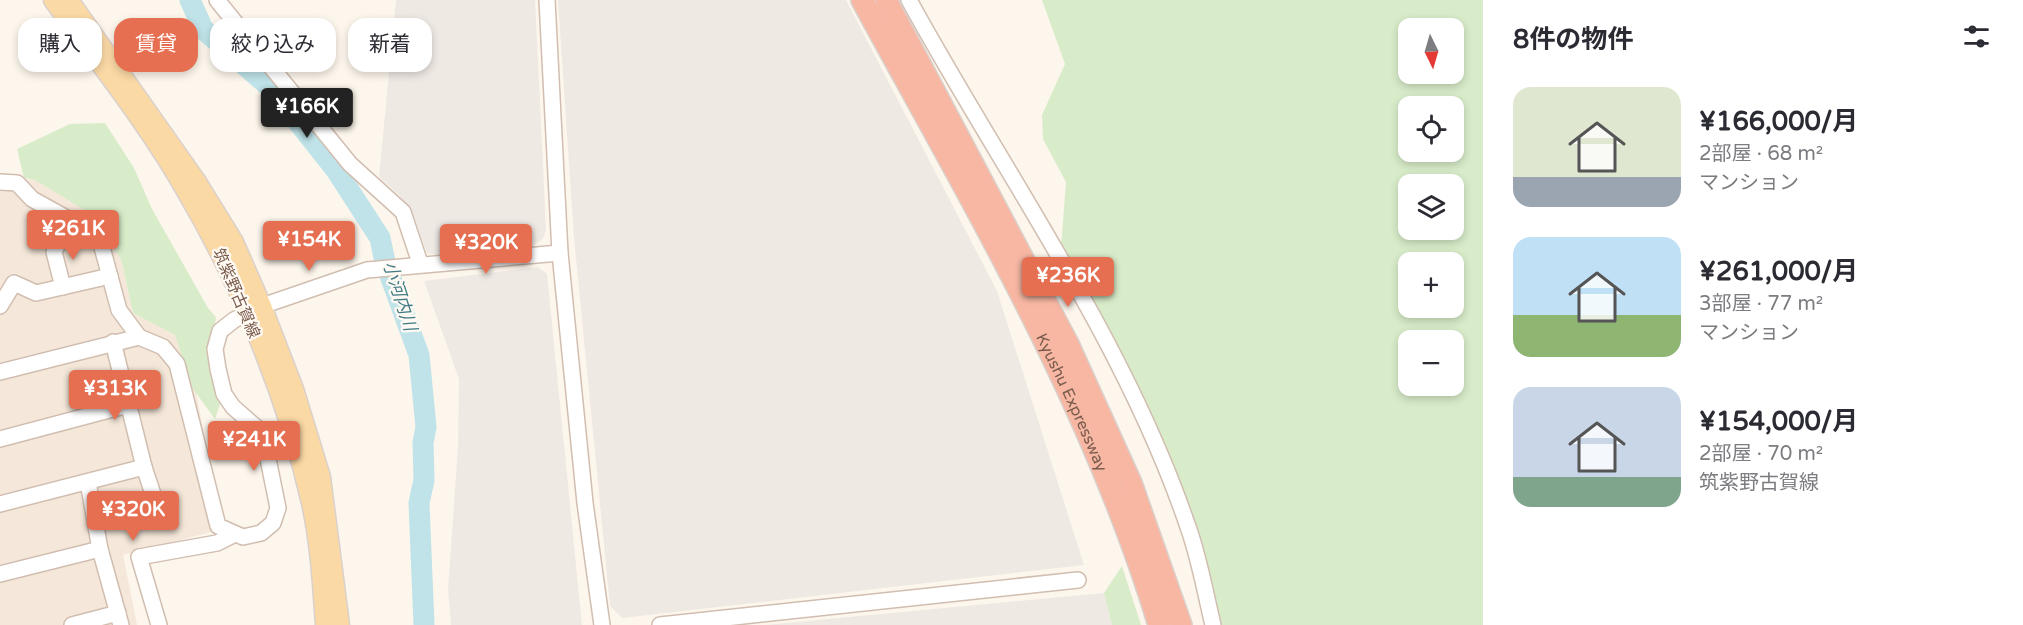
<!DOCTYPE html>
<html lang="ja">
<head>
<meta charset="utf-8">
<style>
	:root { --surface:#fff; --page:#f2f2f3; --text:#2b2b33; --muted:#7c7c81; --accent:#e76f51 }
	body { margin:0; font-family:"Varela Round","Noto Sans JP",sans-serif; background:var(--page); color:var(--text); height:100vh; display:flex; flex-direction:column; font-size:22px; white-space:nowrap }
	* { box-sizing:border-box; margin:0 }
	p { font-size:20px; color:var(--muted) }
	.icon { flex:none; width:33px; height:33px; fill:none; stroke:currentColor; stroke-width:2; stroke-linecap:round; stroke-linejoin:round }
	.map { position:relative; flex:1; overflow:hidden }
	.details { display:flex; flex-direction:column; background:var(--surface); width:540px }
	.details>* { flex:none }
	.guide { position:absolute; left:18px; top:18px; width:570px; height:54px; display:flex; gap:12px }
	.needle { width:39px; rotate:175deg }
	.fabs { position:absolute; left:1398px; top:18px; display:grid; gap:12px }
	.fabs a { display:grid; place-items:center; width:66px; height:66px; border-radius:12px; background:var(--surface); box-shadow:0 3px 9px #0003; font-size:30px }
	.price { position:absolute; translate:-50% -51px; padding:0 14px; border-radius:6px; background:var(--accent); color:#fff; font-size:20px; line-height:39px; filter:drop-shadow(0 2px 3px #0008) }
	.price::after { content:''; position:absolute; left:50%; top:36px; width:18px; height:14px; margin-left:-9px; background:inherit; clip-path:polygon(0 0,100% 0,50% 100%) }
	.price.on { background:#222; color:#fff }
	ul { padding:0; list-style:none }
	li { display:flex; align-items:center; gap:18px; height:150px; padding:0 30px }
	li span { display:grid; place-items:center; flex:none; width:168px; height:120px; border-radius:18px; color:#555 }
	li>.icon { margin-inline-start:auto }
	span .icon { width:72px; height:72px; fill:#fffc; stroke-width:1 }
	li b { font-size:26px }
	h2 { display:flex; justify-content:space-between; align-items:center; height:72px; padding:0 30px; font-size:26px }
	.chip { padding:0 21px; border-radius:18px; background:var(--surface); box-shadow:0 3px 9px #0003; font-size:21px; line-height:54px }
	.chip.on { background:var(--accent); color:#fff }
	main { display:flex; flex:1; min-height:0 }
	.map>svg:first-child { display:block }
</style>
</head>
<body>
<main>
<div class="map">
<svg width="1483" height="625" viewBox="0 0 1483 625">
	<rect width="100%" height="100%" fill="#fdf6ec"/>
	<path fill="#f5e8da" d="M0,177L35,180L94,216L121,259L133,313L175,335L196,393L223,529L123,555L137,625H0Z"/>
	<g fill="#efe9e4">
		<path d="M396,0H535L546,229L543,239L532,246L435,255L427,253L414,217L399,195L379,177Z"/>
		<path d="M558,0H846L997,291L1084,565L622,618L610,606L574,238Z"/>
		<path d="M538,267L547,274L582,625H451L448,590L458,446L459,379L424,281Z"/>
		<path d="M1104,593L1112,625H765Z"/>
	</g>
	<g fill="#d8ecc9" fill-rule="evenodd">
		<path d="M1042,0H1483V625H1221L1195,525L1168,450L1076,269L1061,247L1066,182L1043,139L1042,115L1065,64ZM1408,28H1454V74H1408ZM1408,106H1454V152H1408ZM1408,184H1454V230H1408ZM1408,262H1454V308H1408ZM1408,340H1454V386H1408Z"/>
		<path d="M105,123L134,168L152,209L208,308L216,317L212,348L220,404L215,419L193,389L175,335L133,313L121,259L94,216L35,180L24,178L17,149L70,124Z"/>
		<path d="M1122,566L1141,625H1112L1104,593Z"/>
	</g>
	<g fill="none" stroke-linecap="round" stroke-linejoin="round">
		<path stroke="#bfe3e8" stroke-width="21" d="M190,0L203,29L271,88L336,170L380,238L385,262L419,355L426,427L423,443L424,480L419,503L424,625"/>
		<g stroke="#d1beb0" stroke-width="18">
			<g id="minor">
				<path d="M217,0L350,164L403,212L420,263"/>
				<path d="M547,0L560,253L585,503L602,625"/>
				<path d="M909,0C1003,172 1123,337 1187,524C1199,556 1205,592 1213,625"/>
				<path d="M0,182L17,183L32,199L99,236L119,310L139,337"/>
				<path d="M63,287L54,252L64,232"/>
				<path d="M0,306L14,283L36,293L110,276"/>
				<path d="M0,372L139,337L163,347L177,364L218,526L243,537L261,533L273,523L278,508L265,444L257,428L233,407L224,394L218,369L215,349L220,331L234,320L262,306L367,270L560,253"/>
				<path d="M0,439L128,405"/>
				<path d="M144,467L155,500"/>
				<path d="M88,482L100,549L121,625"/>
				<path d="M0,504L144,467L113,342"/>
				<path d="M0,574L100,549"/>
				<path d="M72,625L118,613"/>
				<path d="M159,625L139,557L217,543L233,535"/>
				<path d="M660,625L1078,580"/>
			</g>
		</g>
		<g stroke="#dad1cd" stroke-width="21">
			<g id="major">
				<path d="M53,0C98,62 148,124 186,191C241,285 287,397 311,503C320,543 322,584 325,625"/>
				<path d="M69,0L197,182L234,242L262,306L294,389L321,477L340,625"/>
			</g>
		</g>
		<g stroke="#dad1cd" stroke-width="24">
			<g id="highway">
				<path id="s1" d="M862,0C972,203 1092,403 1159,625"/>
				<path d="M886,0L1068,344L1131,483L1181,625"/>
			</g>
		</g>
		<use href="#minor" stroke="#fff" stroke-width="15"/>
		<use href="#major" stroke="#fbd9a5" stroke-width="18"/>
		<use href="#highway" stroke="#f7b7a3" stroke-width="21"/>
	</g>
	<g text-anchor="middle" stroke-width="4.5" stroke-linejoin="round" paint-order="stroke">
		<g font-size="16" fill="#7a5c4d" stroke="#fffaf3">
			<text transform="translate(237 293) rotate(67)" y="6">筑紫野古賀線</text>
			<text dy="6" stroke="none"><textPath href="#s1" startOffset="454">Kyushu Expressway</textPath></text>
		</g>
		<g font-size="18" font-style="italic" fill="#437c86" stroke="#fffaf3">
			<text transform="translate(400 296) rotate(72)" y="6">小河内川</text>
		</g>
	</g>
</svg>
<div class="fabs">
<a><svg class="needle" viewBox="-14 -14 28 28"><path d="M0-13l5 13h-10z" fill="#e53935"/><path d="M0 13l5-13h-10z" fill="#7c7c81"/></svg></a>
<a><svg class="icon" aria-label="locate" viewBox="0 0 24 24"><circle cx="12" cy="12" r="6"/><path d="M12 2v4M12 18v4M2 12h4M18 12h4"/></svg></a>
<a><svg class="icon" aria-label="layers" viewBox="0 0 24 24"><path d="M12 4l9 5-9 5-9-5zM3 14l9 5 9-5"/></svg></a>
<a>+</a>
<a>−</a>
</div>
<b class="price on" style="left:307px;top:139px">¥166K</b>
<b class="price" style="left:73px;top:261px">¥261K</b>
<b class="price" style="left:309px;top:272px">¥154K</b>
<b class="price" style="left:486px;top:275px">¥320K</b>
<b class="price" style="left:1068px;top:308px">¥236K</b>
<b class="price" style="left:115px;top:421px">¥313K</b>
<b class="price" style="left:254px;top:472px">¥241K</b>
<b class="price" style="left:133px;top:542px">¥320K</b>
<div class="guide">
<a class="chip">購入</a>
<a class="chip on">賃貸</a>
<a class="chip">絞り込み</a>
<a class="chip">新着</a>
</div>
</div>
<section class="details">
<h2>8件の物件<svg class="icon" aria-label="filters" viewBox="0 0 24 24"><path d="M4 7h16M4 17h16"/><circle cx="9" cy="7" r="2"/><circle cx="15" cy="17" r="2"/></svg></h2>
<ul>
<li><span style="background:linear-gradient(#dfe7d0 75%,#9aa5b1 0)"><svg class="icon" aria-label="home" viewBox="0 0 24 24"><path d="M3 11l9-7 9 7M6 9v11h12V9"/></svg></span><div><b>¥166,000/月</b><p>2部屋 · 68 m²</p><p>マンション</p></div></li>
<li><span style="background:linear-gradient(#bfe0f5 65%,#8fb573 0)"><svg class="icon" aria-label="home" viewBox="0 0 24 24"><path d="M3 11l9-7 9 7M6 9v11h12V9"/></svg></span><div><b>¥261,000/月</b><p>3部屋 · 77 m²</p><p>マンション</p></div></li>
<li><span style="background:linear-gradient(#c9d6e8 75%,#7fa58c 0)"><svg class="icon" aria-label="home" viewBox="0 0 24 24"><path d="M3 11l9-7 9 7M6 9v11h12V9"/></svg></span><div><b>¥154,000/月</b><p>2部屋 · 70 m²</p><p>筑紫野古賀線</p></div></li>
</ul>
</section>
</main>
</body>
</html>
